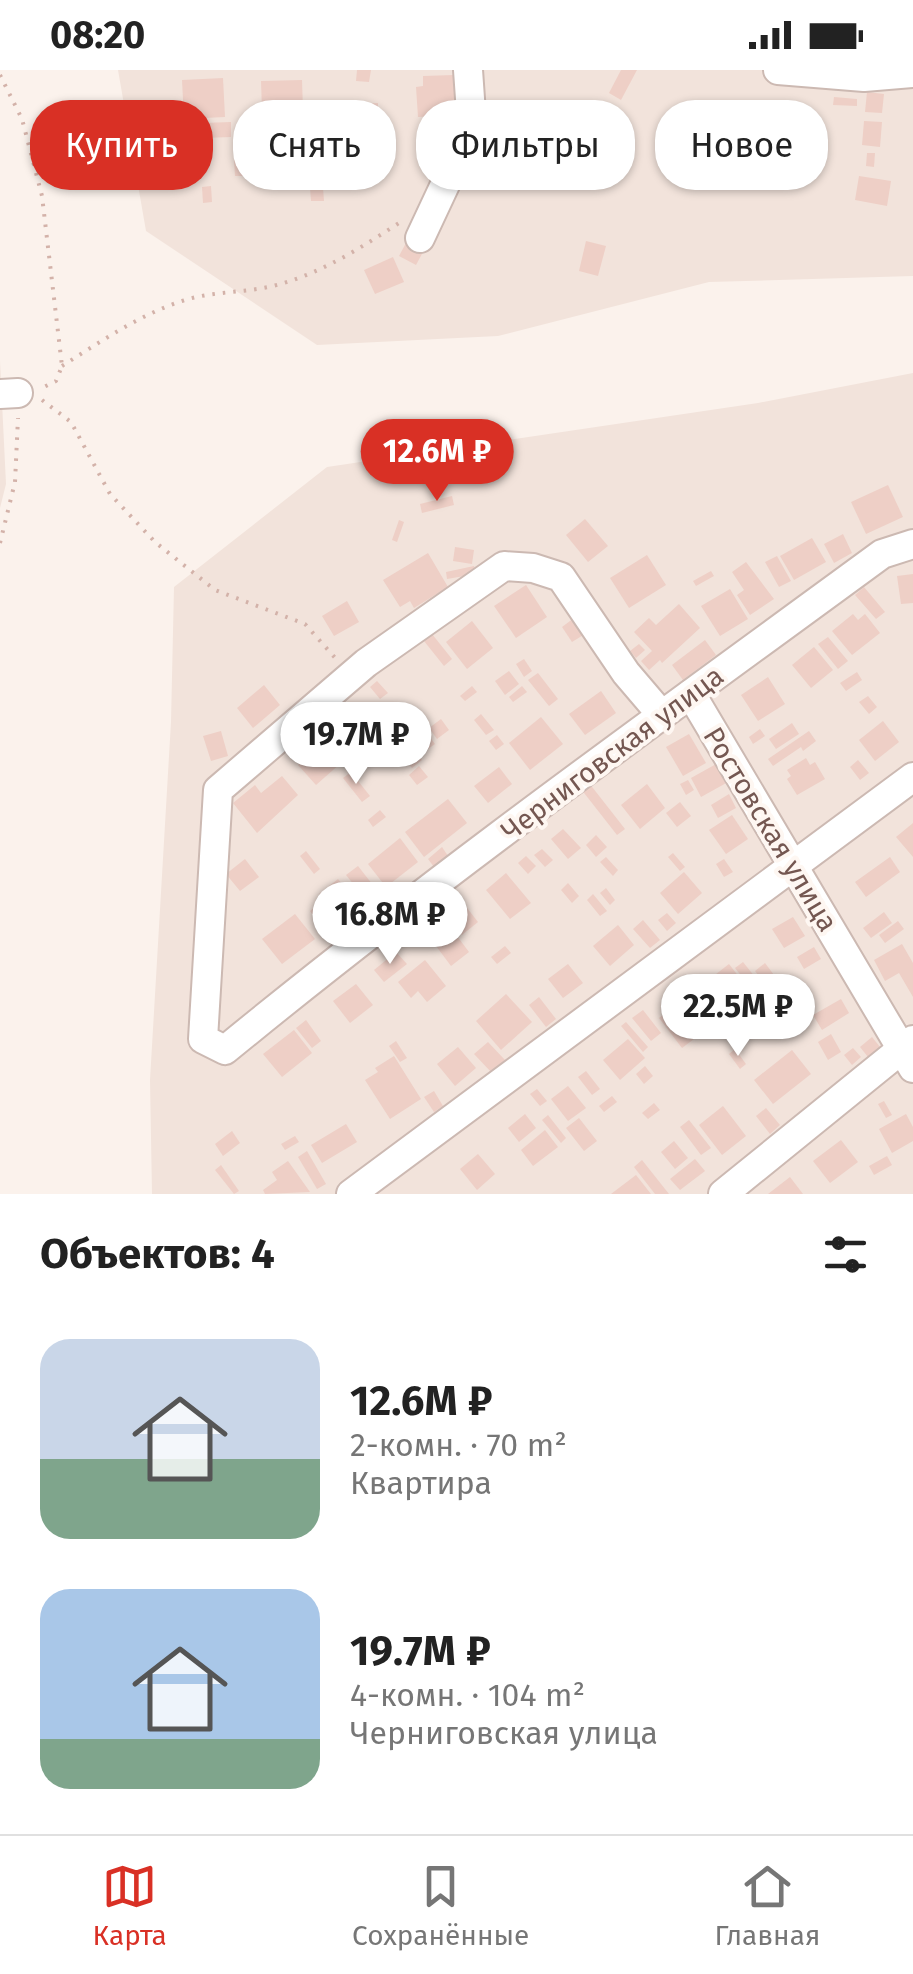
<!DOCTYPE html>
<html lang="ru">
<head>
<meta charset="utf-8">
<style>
	:root { --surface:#fff; --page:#f2f2f2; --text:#222; --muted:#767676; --line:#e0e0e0; --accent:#d93025 }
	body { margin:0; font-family:"Fira Sans",sans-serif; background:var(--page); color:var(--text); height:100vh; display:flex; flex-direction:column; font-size:38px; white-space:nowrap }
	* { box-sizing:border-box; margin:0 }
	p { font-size:32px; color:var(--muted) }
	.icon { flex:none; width:55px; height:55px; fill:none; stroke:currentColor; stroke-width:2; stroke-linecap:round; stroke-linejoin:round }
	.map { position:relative; height:1124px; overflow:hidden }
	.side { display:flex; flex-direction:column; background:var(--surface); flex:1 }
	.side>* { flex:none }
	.hud { position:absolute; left:30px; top:30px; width:855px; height:90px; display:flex; gap:20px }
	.price { position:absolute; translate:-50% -85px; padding:0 22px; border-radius:35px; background:#fff; color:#222; font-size:32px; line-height:65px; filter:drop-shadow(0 2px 5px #0008) }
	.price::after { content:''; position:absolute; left:50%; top:60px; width:30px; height:22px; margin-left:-15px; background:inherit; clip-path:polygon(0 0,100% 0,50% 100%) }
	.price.on { background:var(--accent); color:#fff }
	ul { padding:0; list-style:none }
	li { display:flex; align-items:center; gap:30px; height:250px; padding:0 40px }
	li span { display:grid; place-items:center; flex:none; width:280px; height:200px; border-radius:30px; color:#555 }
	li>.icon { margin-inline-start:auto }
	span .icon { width:120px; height:120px; fill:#fffc; stroke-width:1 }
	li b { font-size:42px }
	h2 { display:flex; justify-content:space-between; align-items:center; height:120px; padding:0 40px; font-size:42px }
	.chip { padding:0 35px; border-radius:40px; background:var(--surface); box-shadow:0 2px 8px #0004; font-size:35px; line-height:90px }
	.chip.on { background:var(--accent); color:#fff }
	.status { display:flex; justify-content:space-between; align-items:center; height:70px; padding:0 50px; background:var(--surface); direction:ltr }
	.status svg { height:28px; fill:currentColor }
	.tab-bar { display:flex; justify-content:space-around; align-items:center; height:140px; border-top:2px solid var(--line); background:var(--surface); font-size:28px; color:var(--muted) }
	.tab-bar a { display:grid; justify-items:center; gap:5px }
	.tab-bar .on { color:var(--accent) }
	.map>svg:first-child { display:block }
</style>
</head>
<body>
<div class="status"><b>08:20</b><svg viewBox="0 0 49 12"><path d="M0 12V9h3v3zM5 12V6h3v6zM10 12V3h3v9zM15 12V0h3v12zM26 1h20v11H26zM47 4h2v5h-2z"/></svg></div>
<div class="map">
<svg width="913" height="1124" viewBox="0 0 913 1124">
	<rect width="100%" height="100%" fill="#fbf2ec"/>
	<g fill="#f2e3db">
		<path d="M118,0H913V206L709,212L498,266L317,275L146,161Z"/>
		<path d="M0,291L6,414L0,438Z"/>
		<path d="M913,303V1124H152L150,1010L171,652L174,517L327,397L758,333Z"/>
	</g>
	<g fill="#eecfc6">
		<path d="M357,0H371L369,12L356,11Z"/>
		<path d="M621,0H637L621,30L609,23Z"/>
		<path d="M454,5L456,45L418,47L416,17L423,16V6Z"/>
		<path d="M223,8L225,47L184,49L182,10Z"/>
		<path d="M302,10L303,40H262L261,11Z"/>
		<path d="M867,22L884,24L882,43L865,42Z"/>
		<path d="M834,27L857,29V36L833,35Z"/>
		<path d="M378,33V49L359,50L358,34Z"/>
		<path d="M337,49L339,77L311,78L309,50Z"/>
		<path d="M864,51L882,52L880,77L862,75Z"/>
		<path d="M231,52V67L204,68L203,53Z"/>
		<path d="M377,53L378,81L361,82L360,54Z"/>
		<path d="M523,55L551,73L525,115L496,97Z"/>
		<path d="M197,56L198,69H182L181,57Z"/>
		<path d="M742,58L793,62L791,98L739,95Z"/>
		<path d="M252,69H263L264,84H253Z"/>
		<path d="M867,83H875L874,97L866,96Z"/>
		<path d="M246,89V106H235L234,90Z"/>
		<path d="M859,106L891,111L887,136L855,130Z"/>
		<path d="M211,116L212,132L203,133L202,117Z"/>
		<path d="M310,118H323L324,131H311Z"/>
		<path d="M586,171L606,176L598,206L579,201Z"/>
		<path d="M406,173L423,182L416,195L399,186Z"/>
		<path d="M393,187L404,212L375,224L364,200Z"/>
		<path d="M888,415L903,447L866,464L851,432Z"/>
		<path d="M452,426L454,435L422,443L420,434Z"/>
		<path d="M585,449L608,476L588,492L566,465Z"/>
		<path d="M399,450L404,452L397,472L392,470Z"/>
		<path d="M843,464L852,483L834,493L824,474Z"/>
		<path d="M812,468L826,492L794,510L780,486Z"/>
		<path d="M455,477L474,480L472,494L453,491Z"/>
		<path d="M428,483L448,517L414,538L410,531L400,537L383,510Z"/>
		<path d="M647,485L666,515L629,538L610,508Z"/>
		<path d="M777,486L791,511L779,517L765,492Z"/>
		<path d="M746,492L774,529L750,545L737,525L744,520L732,502Z"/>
		<path d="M474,496L476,504L447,509L446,502Z"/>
		<path d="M711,501L714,506L696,516L693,511Z"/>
		<path d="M913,504V533L901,534L897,506Z"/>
		<path d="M526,515L547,547L516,568L494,536Z"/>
		<path d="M864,517L885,542L876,549L855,525Z"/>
		<path d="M730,519L748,549L720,566L701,536Z"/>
		<path d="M347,531L359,552L334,566L322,546Z"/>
		<path d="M679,534L700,558L662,593L660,590L649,600L641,591L652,581L634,562L649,548L656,555Z"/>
		<path d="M853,544L858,550L865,544L880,563L852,585L832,561Z"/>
		<path d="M574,548L585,564L572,572L562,557Z"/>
		<path d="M472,551L493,578L467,599L446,572Z"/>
		<path d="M432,564L452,589L444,596L424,571Z"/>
		<path d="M828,567L848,591L838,599L818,574Z"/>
		<path d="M705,570L716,585L683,610L672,595Z"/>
		<path d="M639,574L645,580L636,588L630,581Z"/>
		<path d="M814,577L833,600L811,618L792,595Z"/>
		<path d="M524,589L532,601L524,607L516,594Z"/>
		<path d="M509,601L519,614L505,625L495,611Z"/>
		<path d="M857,602L862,610L846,621L840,613Z"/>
		<path d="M538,603L558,629L549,636L528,610Z"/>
		<path d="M768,607L785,634L758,651L741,625Z"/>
		<path d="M377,611L388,623L380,629L370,617Z"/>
		<path d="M264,615L280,635L253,658L237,638Z"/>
		<path d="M472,616L477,622L465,631L460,626Z"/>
		<path d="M522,616L527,622L513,632L509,627Z"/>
		<path d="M601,621L616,643L585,665L569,644Z"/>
		<path d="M868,626L877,637L869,644L859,632Z"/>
		<path d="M371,637L390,659L360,687L340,664Z"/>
		<path d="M481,644L494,660L486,665L474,650Z"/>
		<path d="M541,647L563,674L530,700L509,673Z"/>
		<path d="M441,649L449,660L437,669L429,658Z"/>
		<path d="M883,651L899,672L875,691L859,670Z"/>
		<path d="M792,653L799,664L776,679L769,669Z"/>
		<path d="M422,657L435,674L421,684L408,668Z"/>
		<path d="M760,659L765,666L753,674L749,667Z"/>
		<path d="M221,661L228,686L211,691L203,666Z"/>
		<path d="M809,661L816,671L803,681L801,677L773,696L768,689Z"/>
		<path d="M400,662L422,690L412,698L390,670Z"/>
		<path d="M689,664L706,693L683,706L666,677Z"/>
		<path d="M497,665L504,674L496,680L489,671Z"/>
		<path d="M382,671L394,686L389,690L377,675Z"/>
		<path d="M323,672L341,693L316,715L298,695Z"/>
		<path d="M806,688L810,695L815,692L825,709L797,725L787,709L791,706L787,700Z"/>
		<path d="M858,690L869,703L860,710L850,697Z"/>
		<path d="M718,693L728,712L701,727L691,708Z"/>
		<path d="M419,696L428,707L417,715L409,705Z"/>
		<path d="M499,697L512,714L488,733L474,716Z"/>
		<path d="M351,702L370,726L362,732L343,708Z"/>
		<path d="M282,706L298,725L257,763L233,733L255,715L261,723Z"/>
		<path d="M688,710L694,720L686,725L680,714Z"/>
		<path d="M589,713L625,759L617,765L581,719Z"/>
		<path d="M647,714L665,738L640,759L621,735Z"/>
		<path d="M729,724L736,738L718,748L711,735Z"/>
		<path d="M448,729L467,753L424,787L405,762Z"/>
		<path d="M680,732L691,746L677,757L666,743Z"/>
		<path d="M380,740L386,747L373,757L368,750Z"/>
		<path d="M732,745L748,769L726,784L709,760Z"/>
		<path d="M913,753V787L896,767Z"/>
		<path d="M563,759L581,778L568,789L551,769Z"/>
		<path d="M596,765L607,777L596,787L586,775Z"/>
		<path d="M400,768L418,792L386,817L368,794Z"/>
		<path d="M442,777L448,786L434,797L428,789Z"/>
		<path d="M542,779L553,790L545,797L534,785Z"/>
		<path d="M306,781L320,799L314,804L300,786Z"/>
		<path d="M673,783L685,797L680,801L668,787Z"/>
		<path d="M526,786L536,796L528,804L518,793Z"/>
		<path d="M606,787L618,800L613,806L600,792Z"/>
		<path d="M890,787L900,802L866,827L855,812Z"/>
		<path d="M245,789L259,807L240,821L226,804Z"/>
		<path d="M724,789L733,802L724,807L716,794Z"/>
		<path d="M358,796L383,828L372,837L346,805Z"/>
		<path d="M684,802L702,823L678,844L660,823Z"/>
		<path d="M506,803L531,833L510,849L486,820Z"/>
		<path d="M338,809L362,839L343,854L347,858L332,869L310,841L324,830L319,824Z"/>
		<path d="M568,813L579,826L572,833L561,820Z"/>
		<path d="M606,818L615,830L610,835L600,823Z"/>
		<path d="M593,824L607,841L600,846L587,830Z"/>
		<path d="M464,834L478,852L462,865L448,847Z"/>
		<path d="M426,840L435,852L426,860L416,848Z"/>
		<path d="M884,842L892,853L871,868L863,858Z"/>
		<path d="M667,843L676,853L667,861L658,850Z"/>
		<path d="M295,844L315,869L282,894L262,869Z"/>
		<path d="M793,847L805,866L784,878L772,859Z"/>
		<path d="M643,850L660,870L650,878L633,859Z"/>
		<path d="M412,851L425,867L417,873L404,857Z"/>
		<path d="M898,851L904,859L885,873L879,865Z"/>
		<path d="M618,855L634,875L610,896L593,876Z"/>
		<path d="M451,858L469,882L451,896L433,872Z"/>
		<path d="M902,874L913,893V927L899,903L885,911L874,890Z"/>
		<path d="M505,876L511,883L497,894L491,887Z"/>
		<path d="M814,877L821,889L804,899L797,887Z"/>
		<path d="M396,882L407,894L384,912L374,900Z"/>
		<path d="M425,890L446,916L427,932L418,921L411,928L398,912Z"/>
		<path d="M743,892L763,917L755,923L735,898Z"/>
		<path d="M765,893L777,909L767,917L755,901Z"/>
		<path d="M568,894L583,913L563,928L548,909Z"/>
		<path d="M729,894L749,920L722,940L702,915Z"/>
		<path d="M356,914L373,935L350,953L333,931Z"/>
		<path d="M506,924L532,952L501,980L476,951Z"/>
		<path d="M689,924L703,941L684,956L694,969L682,978L659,948Z"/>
		<path d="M539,927L556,949L546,957L529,935Z"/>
		<path d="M841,929L849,943L822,960L813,945Z"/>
		<path d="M643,940L661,963L651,971L632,948Z"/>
		<path d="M306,950L321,971L312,978L296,958Z"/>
		<path d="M626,952L648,977L643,982L621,956Z"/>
		<path d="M294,960L312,983L282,1007L263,984Z"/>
		<path d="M831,964L841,982L828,990L818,972Z"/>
		<path d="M872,967L880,977L868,987L860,977Z"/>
		<path d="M628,969L645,988L620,1010L603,990Z"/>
		<path d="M396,971L407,988L400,992L389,976Z"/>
		<path d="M488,972L505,990L491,1002L474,984Z"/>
		<path d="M458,977L476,998L455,1016L437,994Z"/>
		<path d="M853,978L861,987L852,995L844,985Z"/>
		<path d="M735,979L746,994L740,999L729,984Z"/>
		<path d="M792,980L811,1004L773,1034L754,1010Z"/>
		<path d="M394,986L421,1029L390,1049L365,1010L378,1002L375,998Z"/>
		<path d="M645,996L653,1006L644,1014L636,1004Z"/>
		<path d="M586,1001L600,1019L592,1025L578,1007Z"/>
		<path d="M568,1016L586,1038L568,1051L551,1029Z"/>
		<path d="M537,1019L547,1031L540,1036L530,1024Z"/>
		<path d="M434,1021L443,1036L434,1042L424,1027Z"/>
		<path d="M612,1026L617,1032L604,1042L599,1036Z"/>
		<path d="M884,1031L892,1045L886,1048L878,1034Z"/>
		<path d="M654,1033L660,1040L648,1049L642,1043Z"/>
		<path d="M723,1036L746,1066L722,1085L699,1055Z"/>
		<path d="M766,1038L780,1055L770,1064L756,1046Z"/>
		<path d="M525,1044L536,1058L519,1072L508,1058Z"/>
		<path d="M906,1044L913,1057V1071L892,1083L879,1059Z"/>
		<path d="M548,1045L566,1068L561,1073L542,1050Z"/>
		<path d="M579,1048L597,1071L584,1081L566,1058Z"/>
		<path d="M689,1050L711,1078L701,1085L680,1057Z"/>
		<path d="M346,1054L357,1072L322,1093L311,1075Z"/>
		<path d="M545,1060L558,1077L533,1096L521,1080Z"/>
		<path d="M232,1061L240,1073L223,1086L215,1074Z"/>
		<path d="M295,1066L299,1072L285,1080L281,1074Z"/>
		<path d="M841,1070L858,1092L830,1113L813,1091Z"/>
		<path d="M674,1071L688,1088L675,1099L661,1082Z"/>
		<path d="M307,1081L326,1114L317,1119L298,1087Z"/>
		<path d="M478,1084L495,1104L477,1120L460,1099Z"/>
		<path d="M887,1086L892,1095L874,1105L869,1096Z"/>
		<path d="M695,1089L705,1101L680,1120L670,1109Z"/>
		<path d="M642,1090L669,1124H655L634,1097Z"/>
		<path d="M288,1091L310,1122L265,1124L263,1120L277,1110L272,1102Z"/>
		<path d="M221,1095L239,1121L234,1124L215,1100Z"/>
		<path d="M636,1105L651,1124H611Z"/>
		<path d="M790,1107L803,1124H768Z"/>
	</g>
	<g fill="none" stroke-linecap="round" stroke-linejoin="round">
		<g stroke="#ccb9b2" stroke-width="32">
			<g id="minor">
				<path d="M778,0L864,7L913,3"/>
				<path d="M420,168L472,57L468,0"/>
				<path d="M0,324L18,323"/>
				<path d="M691,624L913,998"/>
				<path d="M661,644L626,603L561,507L533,498L504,496L366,593L218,720L203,969L225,980C437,806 661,646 882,484L913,474"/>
				<path d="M351,1124L913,707"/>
				<path d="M723,1124L913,970"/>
			</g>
		</g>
		<g stroke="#d3b2a9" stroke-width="4" stroke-dasharray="2.5 8" stroke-linecap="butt">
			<path d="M0,5L22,49L42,126L62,296L56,311L42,318"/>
			<path d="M62,296C100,272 139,245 182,231C212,221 243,223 273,216C321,204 362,177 402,151"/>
			<path d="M42,330L71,352L110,424L155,472L215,520L305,554L337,590"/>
			<path d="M0,473L15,412L18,348"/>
		</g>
		<use href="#minor" stroke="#fff" stroke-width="28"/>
	</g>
	<g text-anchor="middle" stroke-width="8" stroke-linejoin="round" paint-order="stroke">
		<g font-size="28" fill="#745751" stroke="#fef7f2">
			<text transform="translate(612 683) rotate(-37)" y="10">Черниговская улица</text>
			<text transform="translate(771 759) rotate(59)" y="10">Ростовская улица</text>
		</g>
	</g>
</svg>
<b class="price on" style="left:437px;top:434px">12.6M ₽</b>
<b class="price" style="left:356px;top:717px">19.7M ₽</b>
<b class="price" style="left:390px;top:897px">16.8M ₽</b>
<b class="price" style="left:738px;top:989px">22.5M ₽</b>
<div class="hud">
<a class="chip on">Купить</a>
<a class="chip">Снять</a>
<a class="chip">Фильтры</a>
<a class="chip">Новое</a>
</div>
</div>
<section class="side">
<h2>Объектов: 4<svg class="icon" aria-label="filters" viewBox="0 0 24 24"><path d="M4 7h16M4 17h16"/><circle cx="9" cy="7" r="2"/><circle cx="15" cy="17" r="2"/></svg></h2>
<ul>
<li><span style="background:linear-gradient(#c9d6e8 60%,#7fa58c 0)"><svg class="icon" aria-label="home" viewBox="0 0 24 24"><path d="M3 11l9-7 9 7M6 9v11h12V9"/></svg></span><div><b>12.6M ₽</b><p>2-комн. · 70 m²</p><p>Квартира</p></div></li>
<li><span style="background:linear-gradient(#a9c7e8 75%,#7fa58c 0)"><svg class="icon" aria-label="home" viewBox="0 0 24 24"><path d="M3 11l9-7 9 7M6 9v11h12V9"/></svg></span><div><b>19.7M ₽</b><p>4-комн. · 104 m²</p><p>Черниговская улица</p></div></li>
</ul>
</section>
<nav class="tab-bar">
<a class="on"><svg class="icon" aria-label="map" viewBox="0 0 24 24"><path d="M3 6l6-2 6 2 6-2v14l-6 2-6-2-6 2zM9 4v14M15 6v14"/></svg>Карта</a>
<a><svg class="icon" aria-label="saved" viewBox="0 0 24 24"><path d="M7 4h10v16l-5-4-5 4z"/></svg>Сохранённые</a>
<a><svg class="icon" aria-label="home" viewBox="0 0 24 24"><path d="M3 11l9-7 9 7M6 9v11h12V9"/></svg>Главная</a>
</nav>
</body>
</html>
